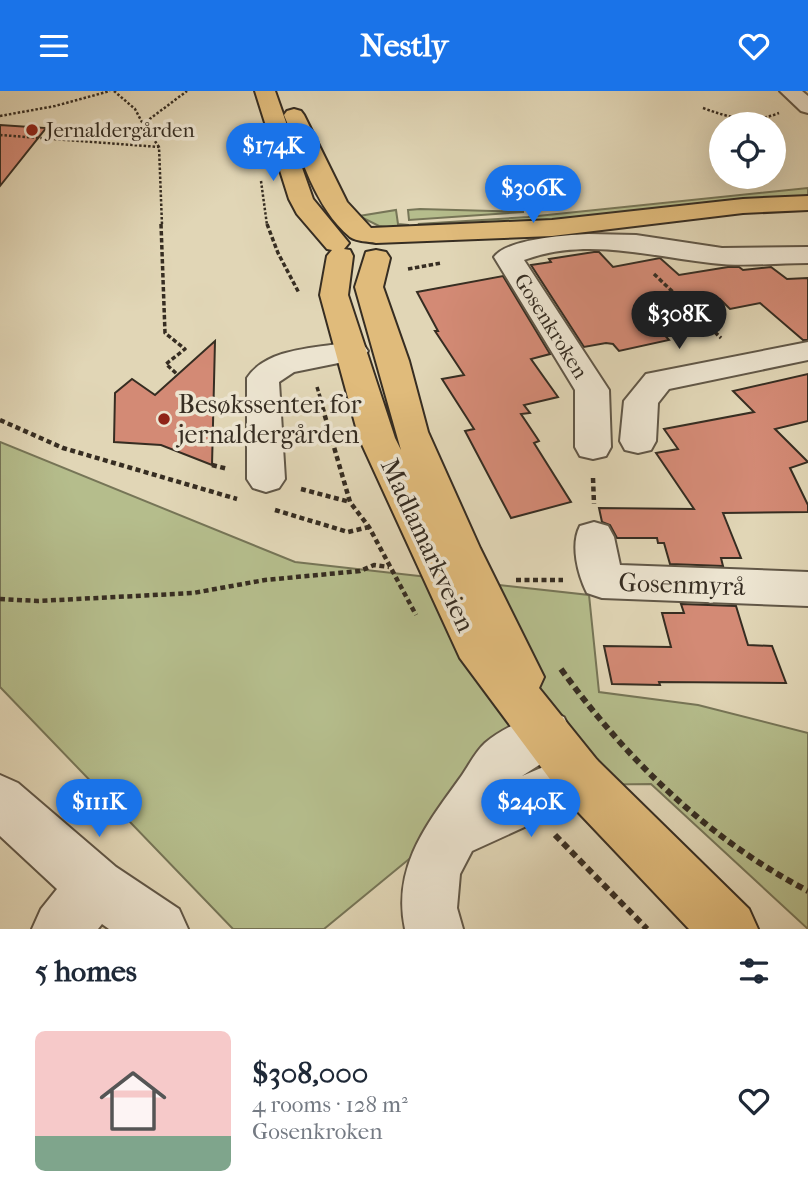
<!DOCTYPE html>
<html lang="en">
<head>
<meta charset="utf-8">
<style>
	:root { --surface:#fff; --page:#f6f6f7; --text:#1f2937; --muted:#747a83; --line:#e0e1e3; --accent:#1a73e8 }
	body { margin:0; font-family:"IM FELL French Canon",serif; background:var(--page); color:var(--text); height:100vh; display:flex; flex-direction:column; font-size:26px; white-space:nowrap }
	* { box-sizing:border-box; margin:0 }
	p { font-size:23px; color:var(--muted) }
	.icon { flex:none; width:38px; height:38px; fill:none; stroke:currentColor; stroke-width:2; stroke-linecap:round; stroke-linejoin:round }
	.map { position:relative; height:838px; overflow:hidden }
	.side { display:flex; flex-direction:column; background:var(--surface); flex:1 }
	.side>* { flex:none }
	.buttons { position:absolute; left:709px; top:21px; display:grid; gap:14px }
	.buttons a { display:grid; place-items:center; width:77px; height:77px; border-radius:50%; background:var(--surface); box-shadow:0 7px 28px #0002; font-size:35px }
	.price { position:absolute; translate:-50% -60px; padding:0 16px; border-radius:24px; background:var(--accent); color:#fff; font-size:23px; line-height:46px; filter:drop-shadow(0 2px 4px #0008) }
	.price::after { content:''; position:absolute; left:50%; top:42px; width:21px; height:16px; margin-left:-10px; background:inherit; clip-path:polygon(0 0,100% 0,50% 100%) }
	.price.on { background:#222; color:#fff }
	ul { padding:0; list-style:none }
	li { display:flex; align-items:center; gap:21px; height:175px; padding:0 35px }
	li+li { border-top:2px solid var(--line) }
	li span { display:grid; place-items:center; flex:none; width:196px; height:140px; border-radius:10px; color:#555 }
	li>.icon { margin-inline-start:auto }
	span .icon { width:84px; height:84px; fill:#fffc; stroke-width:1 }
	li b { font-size:30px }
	h2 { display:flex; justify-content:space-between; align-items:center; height:84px; padding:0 35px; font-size:30px }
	header { display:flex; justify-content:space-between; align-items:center; height:91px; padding:0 35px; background:var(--accent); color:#fff; font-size:32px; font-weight:700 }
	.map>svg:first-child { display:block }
</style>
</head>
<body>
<header><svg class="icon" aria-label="menu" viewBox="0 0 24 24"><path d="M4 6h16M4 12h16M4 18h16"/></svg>Nestly<svg class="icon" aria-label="heart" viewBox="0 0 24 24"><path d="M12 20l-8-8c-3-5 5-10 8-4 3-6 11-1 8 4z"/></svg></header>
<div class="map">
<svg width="808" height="838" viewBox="0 0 808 838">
	<rect width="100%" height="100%" fill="#e1d6b6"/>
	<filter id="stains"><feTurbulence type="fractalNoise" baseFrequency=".00286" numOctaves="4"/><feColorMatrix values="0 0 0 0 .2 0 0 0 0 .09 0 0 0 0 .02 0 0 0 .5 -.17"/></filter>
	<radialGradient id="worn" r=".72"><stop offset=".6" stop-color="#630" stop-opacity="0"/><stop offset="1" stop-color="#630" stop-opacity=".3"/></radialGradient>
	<g fill="#b5bd8c" stroke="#767557" stroke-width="2">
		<path d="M808,97V108C678,114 550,133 421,139L419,133L528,126Z"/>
		<path d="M396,119L398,133L408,134V139L379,135L359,125Z"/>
		<path d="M408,119L420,118L524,121L409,129Z"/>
		<path d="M0,351L295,471L589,504L599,601L698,614L808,642V838L651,693L498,695L324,838H233L0,596Z"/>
	</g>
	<g fill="#d38a75" stroke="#362d22" stroke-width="2">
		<path d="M0,34L46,37L0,95Z"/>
		<path d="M594,161H599L613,176L660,167L679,184L728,176H739L743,179L771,176L787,188L808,187V249H803L760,212L730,218L720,208L646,223L669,249L619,260L613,253L606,252L584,256L531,174L551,171L549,168Z"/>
		<path d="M503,185L550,263L531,268L558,306L524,314L530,322L521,323L539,350L534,352L571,411L511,427L465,340L474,338L442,288L464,284L435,240H438L417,201Z"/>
		<path d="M215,250L212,374L161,354L114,351L115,302L132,288L155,304Z"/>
		<path d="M808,283V330L775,338L808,371L790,377L808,414V421L723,422L741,467H721L723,475L670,473L664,452H658L657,447H617L610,434L602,431L599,417L694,418L656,362L678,358L664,338L754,321L733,300Z"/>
		<path d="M681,513L736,515L748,554L772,555L786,592L659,591L660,594L612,593L604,555L671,556L662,522H684Z"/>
	</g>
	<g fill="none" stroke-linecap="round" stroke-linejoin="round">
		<g stroke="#615747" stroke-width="4">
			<g id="minor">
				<path d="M780,0H802L808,5V22L801,20Z"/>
				<path d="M588,143L636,144L722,157L808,156V172C776,172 743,176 711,172C649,165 585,146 524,169L609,299L611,356L606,365L593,368L580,365L575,356V299L494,166C507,148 566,144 588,143Z"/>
				<path d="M352,251L363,253L368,260L363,267L294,281L279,291L285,388L279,397L266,401L253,397L247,388V287C267,256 319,257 352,251Z"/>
				<path d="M808,251V269L669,298L658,312L656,350L651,359L638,362L625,359L620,350L624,310L646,283Z"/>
				<path d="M594,431L608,435L614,446L620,474L808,481V515L602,507L587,502C578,484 570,454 580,435Z"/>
				<path d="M547,619L564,626L571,642L564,658L522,685L579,661L597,669L604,686L597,703L472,760L460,783L457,817L463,838H405C392,777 426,734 460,687C468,676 475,661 485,652C501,638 527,627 547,619Z"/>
				<path d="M0,684L18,692L116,776L179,818L188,838H109L102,833L98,838H32L41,818L57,798L0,745Z"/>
			</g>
		</g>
		<g stroke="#362d22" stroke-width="4">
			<g id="major">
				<path d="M255,0H275L313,108L349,152L344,158L350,159L353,165L348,204L395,347L401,359L355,196L366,161L376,159L386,161L390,167L383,196L409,270L428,341L480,457L544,586L539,597L597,669L749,818L758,838H689L561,703L460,567L359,347L320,204L327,165L332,159L327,158L297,123L289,108Z"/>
				<path d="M294,18L301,20L304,24L347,111L371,137L552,129L743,108L808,105V119L743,122L552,145L376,152C368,150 357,151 350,146C315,117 301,64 284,24L287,20Z"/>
			</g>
		</g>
		<g stroke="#362d22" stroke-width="2.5" stroke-dasharray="2.5 2" stroke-linecap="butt">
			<path d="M114,0L135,18L143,33"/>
			<path d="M703,17C730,27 752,33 779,22"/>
			<path d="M0,25L55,15L110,0"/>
			<path d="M0,44L159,56L162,134"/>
			<path d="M159,56L143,33L187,0"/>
			<path d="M261,90L267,134"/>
		</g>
		<g stroke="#362d22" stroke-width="3.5" stroke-dasharray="4.5 2.5" stroke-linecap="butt">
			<path d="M161,133L165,242L185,258L166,273L178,284"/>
			<path d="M267,133L278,162L299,202"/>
			<path d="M408,178L441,172"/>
			<path d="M654,183L721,247"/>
			<path d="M317,296L321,309"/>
		</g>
		<g stroke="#362d22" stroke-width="4.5" stroke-dasharray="5 3.5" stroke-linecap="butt">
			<path d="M320,308L350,411L369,436L416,524"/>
			<path d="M0,329L63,357L237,408"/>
			<path d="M212,374L228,378"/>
			<path d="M593,387L594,413"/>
			<path d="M301,398L350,411"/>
			<path d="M275,419L348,441L369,436"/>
			<path d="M516,489H563"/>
			<path d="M0,508L38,510L193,502L265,489L360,480L374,474L389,476"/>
		</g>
		<g stroke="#362d22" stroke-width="6" stroke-dasharray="7 4.5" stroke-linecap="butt">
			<path d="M561,578C627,669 708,748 808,800"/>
			<path d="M555,744L647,838"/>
		</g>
		<use href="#minor" fill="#ece4d0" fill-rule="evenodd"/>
		<use href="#major" fill="#e0bb7b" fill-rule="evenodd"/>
	</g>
	<g fill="#8f2418" stroke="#ece4d0" stroke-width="2.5">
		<circle cx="32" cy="39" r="7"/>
		<circle cx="164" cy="328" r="7"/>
	</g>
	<g text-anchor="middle" stroke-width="7" stroke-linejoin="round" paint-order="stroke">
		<g font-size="21" fill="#362d22" stroke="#ece4d0" text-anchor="start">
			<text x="46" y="46">Jernaldergården</text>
		</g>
		<g font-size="21" fill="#362d22" stroke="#ece4d0">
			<text transform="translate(551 235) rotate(58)" y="7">Gosenkroken</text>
		</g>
		<g font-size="26" fill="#362d22" stroke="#ece4d0" text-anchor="start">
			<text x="178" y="322">Besøkssenter for<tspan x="178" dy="30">jernaldergården</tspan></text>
		</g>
		<g font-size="26" fill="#362d22" stroke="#ece4d0">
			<text transform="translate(428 454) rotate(65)" y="9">Madlamarkveien</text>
			<text transform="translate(682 493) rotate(2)" y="9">Gosenmyrå</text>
		</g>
	</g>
	<rect width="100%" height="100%" filter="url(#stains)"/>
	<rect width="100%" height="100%" fill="url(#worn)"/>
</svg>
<div class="buttons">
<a><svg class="icon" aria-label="locate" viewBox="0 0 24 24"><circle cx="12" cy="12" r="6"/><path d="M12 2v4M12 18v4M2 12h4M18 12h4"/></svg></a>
</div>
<b class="price" style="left:273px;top:92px">$174K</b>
<b class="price" style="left:533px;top:134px">$306K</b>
<b class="price on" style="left:679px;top:260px">$308K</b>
<b class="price" style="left:99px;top:748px">$111K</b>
<b class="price" style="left:531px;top:748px">$240K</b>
</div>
<section class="side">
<h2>5 homes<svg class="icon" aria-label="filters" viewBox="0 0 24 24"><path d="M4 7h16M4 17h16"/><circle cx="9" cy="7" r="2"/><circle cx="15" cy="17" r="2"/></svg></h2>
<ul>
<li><span style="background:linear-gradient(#f6c9c9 75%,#7fa58c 0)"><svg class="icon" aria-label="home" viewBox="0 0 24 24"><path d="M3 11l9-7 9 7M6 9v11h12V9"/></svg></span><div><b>$308,000</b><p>4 rooms · 128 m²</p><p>Gosenkroken</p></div><svg class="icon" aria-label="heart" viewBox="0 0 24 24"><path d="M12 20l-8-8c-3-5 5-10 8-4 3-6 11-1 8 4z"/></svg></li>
</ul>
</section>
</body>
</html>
